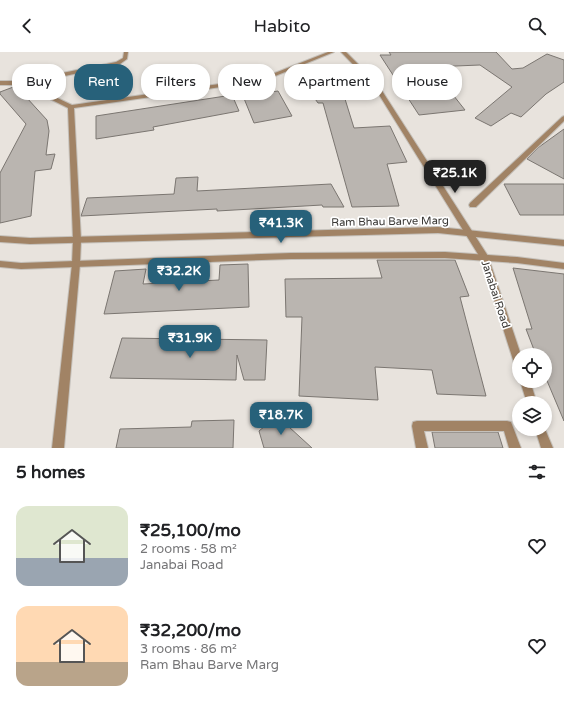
<!DOCTYPE html>
<html lang="en">
<head>
<meta charset="utf-8">
<style>
	:root { --surface:#fff; --page:#f6f6f6; --text:#202124; --muted:#757577; --accent:#27617a }
	body { margin:0; font-family:"Varela Round",sans-serif; background:var(--page); color:var(--text); height:100vh; display:flex; flex-direction:column; font-size:15px; white-space:nowrap }
	* { box-sizing:border-box; margin:0 }
	p { font-size:13px; color:var(--muted) }
	.icon { flex:none; width:22px; height:22px; fill:none; stroke:currentColor; stroke-width:2; stroke-linecap:round; stroke-linejoin:round }
	.map { position:relative; height:396px; overflow:hidden }
	.details { display:flex; flex-direction:column; background:var(--surface); flex:1 }
	.details>* { flex:none }
	.banner { position:absolute; left:12px; top:12px; width:540px; height:36px; display:flex; gap:8px }
	.tools { position:absolute; left:512px; top:296px; display:grid; gap:8px }
	.tools a { display:grid; place-items:center; width:40px; height:40px; border-radius:50%; background:var(--surface); box-shadow:0 2px 6px #0003; font-size:20px }
	.price { position:absolute; translate:-50% -34px; padding:0 9px; border-radius:8px; background:var(--accent); color:#fff; font-size:13px; line-height:26px; filter:drop-shadow(0 1px 2px #0008) }
	.price::after { content:''; position:absolute; left:50%; top:24px; width:12px; height:9px; margin-left:-6px; background:inherit; clip-path:polygon(0 0,100% 0,50% 100%) }
	.price.selected { background:#222; color:#fff }
	ul { padding:0; list-style:none }
	li { display:flex; align-items:center; gap:12px; height:100px; padding:0 16px }
	li span { display:grid; place-items:center; flex:none; width:112px; height:80px; border-radius:12px; color:#555 }
	li>.icon { margin-inline-start:auto }
	span .icon { width:48px; height:48px; fill:#fffc; stroke-width:1 }
	li b { font-size:17px }
	h2 { display:flex; justify-content:space-between; align-items:center; height:48px; padding:0 16px; font-size:17px }
	.chip { padding:0 14px; border-radius:16px; background:var(--surface); box-shadow:0 2px 6px #0003; font-size:14px; line-height:36px }
	.chip.selected { background:var(--accent); color:#fff }
	header { display:flex; justify-content:space-between; align-items:center; height:52px; padding:0 16px; background:var(--surface); font-size:18px; font-weight:600 }
	.map>svg:first-child { display:block }
</style>
</head>
<body>
<header><svg class="icon" aria-label="back" viewBox="0 0 24 24"><path d="M15 5l-7 7 7 7"/></svg>Habito<svg class="icon" aria-label="search" viewBox="0 0 24 24"><circle cx="10" cy="10" r="6"/><path d="M15 15l6 6"/></svg></header>
<div class="map">
<svg width="564" height="396" viewBox="0 0 564 396">
	<rect width="100%" height="100%" fill="#e8e3dd"/>
	<g fill="#bab5b0" stroke="#7b7671">
		<path d="M389,0H496L512,17L523,16L547,2L564,8V30L546,42L521,65L511,61L491,74L475,66L512,35L480,13L431,15L465,58L419,63L380,3H391Z"/>
		<path d="M348,23L345,47L354,76L390,74L407,110L387,112L399,154L352,155L323,51H318L303,30Z"/>
		<path d="M16,34L47,68L49,79L46,103L55,102L51,117L35,119L31,164L0,171V121L26,72L0,42V40Z"/>
		<path d="M278,39L292,64L254,71L243,44Z"/>
		<path d="M232,43L239,59L153,75L154,78L96,87V64Z"/>
		<path d="M564,77V127L527,107L539,95Z"/>
		<path d="M198,125L197,139L331,132L344,155H323L322,153L217,159V157L81,164L87,146L174,142L176,126Z"/>
		<path d="M504,132H564V163H520Z"/>
		<path d="M377,208H455L469,244L460,245L486,344L437,342L432,318L375,315L378,348L299,344L302,265H286L285,227L382,226Z"/>
		<path d="M248,212L249,255L104,262L115,219L146,217L143,232L219,228L220,213Z"/>
		<path d="M513,216L564,222V369L545,324V303H536L526,277H532Z"/>
		<path d="M122,286L267,288L265,328H244L237,303L236,328L110,326Z"/>
		<path d="M277,364L312,396H264L259,379Z"/>
		<path d="M234,368L233,396H116L120,377L191,375L192,369Z"/>
		<path d="M432,380H498L503,396H435Z"/>
	</g>
	<g fill="none" stroke-linecap="round" stroke-linejoin="round">
		<g stroke="#c5c1bb" stroke-width="2">
			<g id="minor">
				<path d="M124,0H128L127,7L120,12L28,32L72,53L262,26L328,0H334L263,29L74,56L81,188L80,212L64,396H52L72,212L73,188L68,56L22,33H0V29H23L116,10L123,6Z"/>
				<path d="M341,0H346L377,31L488,204L521,303H519V316L516,314L514,311L481,207L373,33Z"/>
				<path d="M564,64V69L476,155H470L469,153L470,151L562,65Z"/>
				<path d="M520,329H530L537,351H527Z"/>
				<path d="M417,369H507L511,370L521,396H509L504,379H424L428,396H416L412,374L413,370Z"/>
				<path d="M545,376V377L553,396H541L535,377H545Z"/>
			</g>
		</g>
		<g stroke="#c5c1bb" stroke-width="2">
			<g id="tertiary">
				<path d="M438,175L564,188V194L438,181L30,192L0,190V184L30,186Z"/>
				<path d="M445,200L517,205L564,211V217L517,211L445,206L291,207L21,217L0,215V209L21,211L291,201Z"/>
			</g>
		</g>
		<use href="#minor" fill="#a18365" fill-rule="evenodd"/>
		<use href="#tertiary" fill="#a18365" fill-rule="evenodd"/>
	</g>
	<g text-anchor="middle" stroke-width="3.5" stroke-linejoin="round" paint-order="stroke">
		<g font-size="11" fill="#3a3835" stroke="#fff">
			<text transform="translate(390 169) rotate(-1)" y="4">Ram Bhau Barve Marg</text>
			<text transform="translate(496 242) rotate(72)" y="4">Janabai Road</text>
		</g>
	</g>
</svg>
<div class="tools">
<a><svg class="icon" aria-label="locate" viewBox="0 0 24 24"><circle cx="12" cy="12" r="6"/><path d="M12 2v4M12 18v4M2 12h4M18 12h4"/></svg></a>
<a><svg class="icon" aria-label="layers" viewBox="0 0 24 24"><path d="M12 4l9 5-9 5-9-5zM3 14l9 5 9-5"/></svg></a>
</div>
<b class="price selected" style="left:455px;top:142px">₹25.1K</b>
<b class="price" style="left:281px;top:192px">₹41.3K</b>
<b class="price" style="left:179px;top:240px">₹32.2K</b>
<b class="price" style="left:190px;top:307px">₹31.9K</b>
<b class="price" style="left:281px;top:384px">₹18.7K</b>
<div class="banner">
<a class="chip">Buy</a>
<a class="chip selected">Rent</a>
<a class="chip">Filters</a>
<a class="chip">New</a>
<a class="chip">Apartment</a>
<a class="chip">House</a>
</div>
</div>
<section class="details">
<h2>5 homes<svg class="icon" aria-label="filters" viewBox="0 0 24 24"><path d="M4 7h16M4 17h16"/><circle cx="9" cy="7" r="2"/><circle cx="15" cy="17" r="2"/></svg></h2>
<ul>
<li><span style="background:linear-gradient(#dfe7d0 65%,#9aa5b1 0)"><svg class="icon" aria-label="home" viewBox="0 0 24 24"><path d="M3 11l9-7 9 7M6 9v11h12V9"/></svg></span><div><b>₹25,100/mo</b><p>2 rooms · 58 m²</p><p>Janabai Road</p></div><svg class="icon" aria-label="heart" viewBox="0 0 24 24"><path d="M12 20l-8-8c-3-5 5-10 8-4 3-6 11-1 8 4z"/></svg></li>
<li><span style="background:linear-gradient(#ffd9b3 70%,#b9a48a 0)"><svg class="icon" aria-label="home" viewBox="0 0 24 24"><path d="M3 11l9-7 9 7M6 9v11h12V9"/></svg></span><div><b>₹32,200/mo</b><p>3 rooms · 86 m²</p><p>Ram Bhau Barve Marg</p></div><svg class="icon" aria-label="heart" viewBox="0 0 24 24"><path d="M12 20l-8-8c-3-5 5-10 8-4 3-6 11-1 8 4z"/></svg></li>
</ul>
</section>
</body>
</html>
